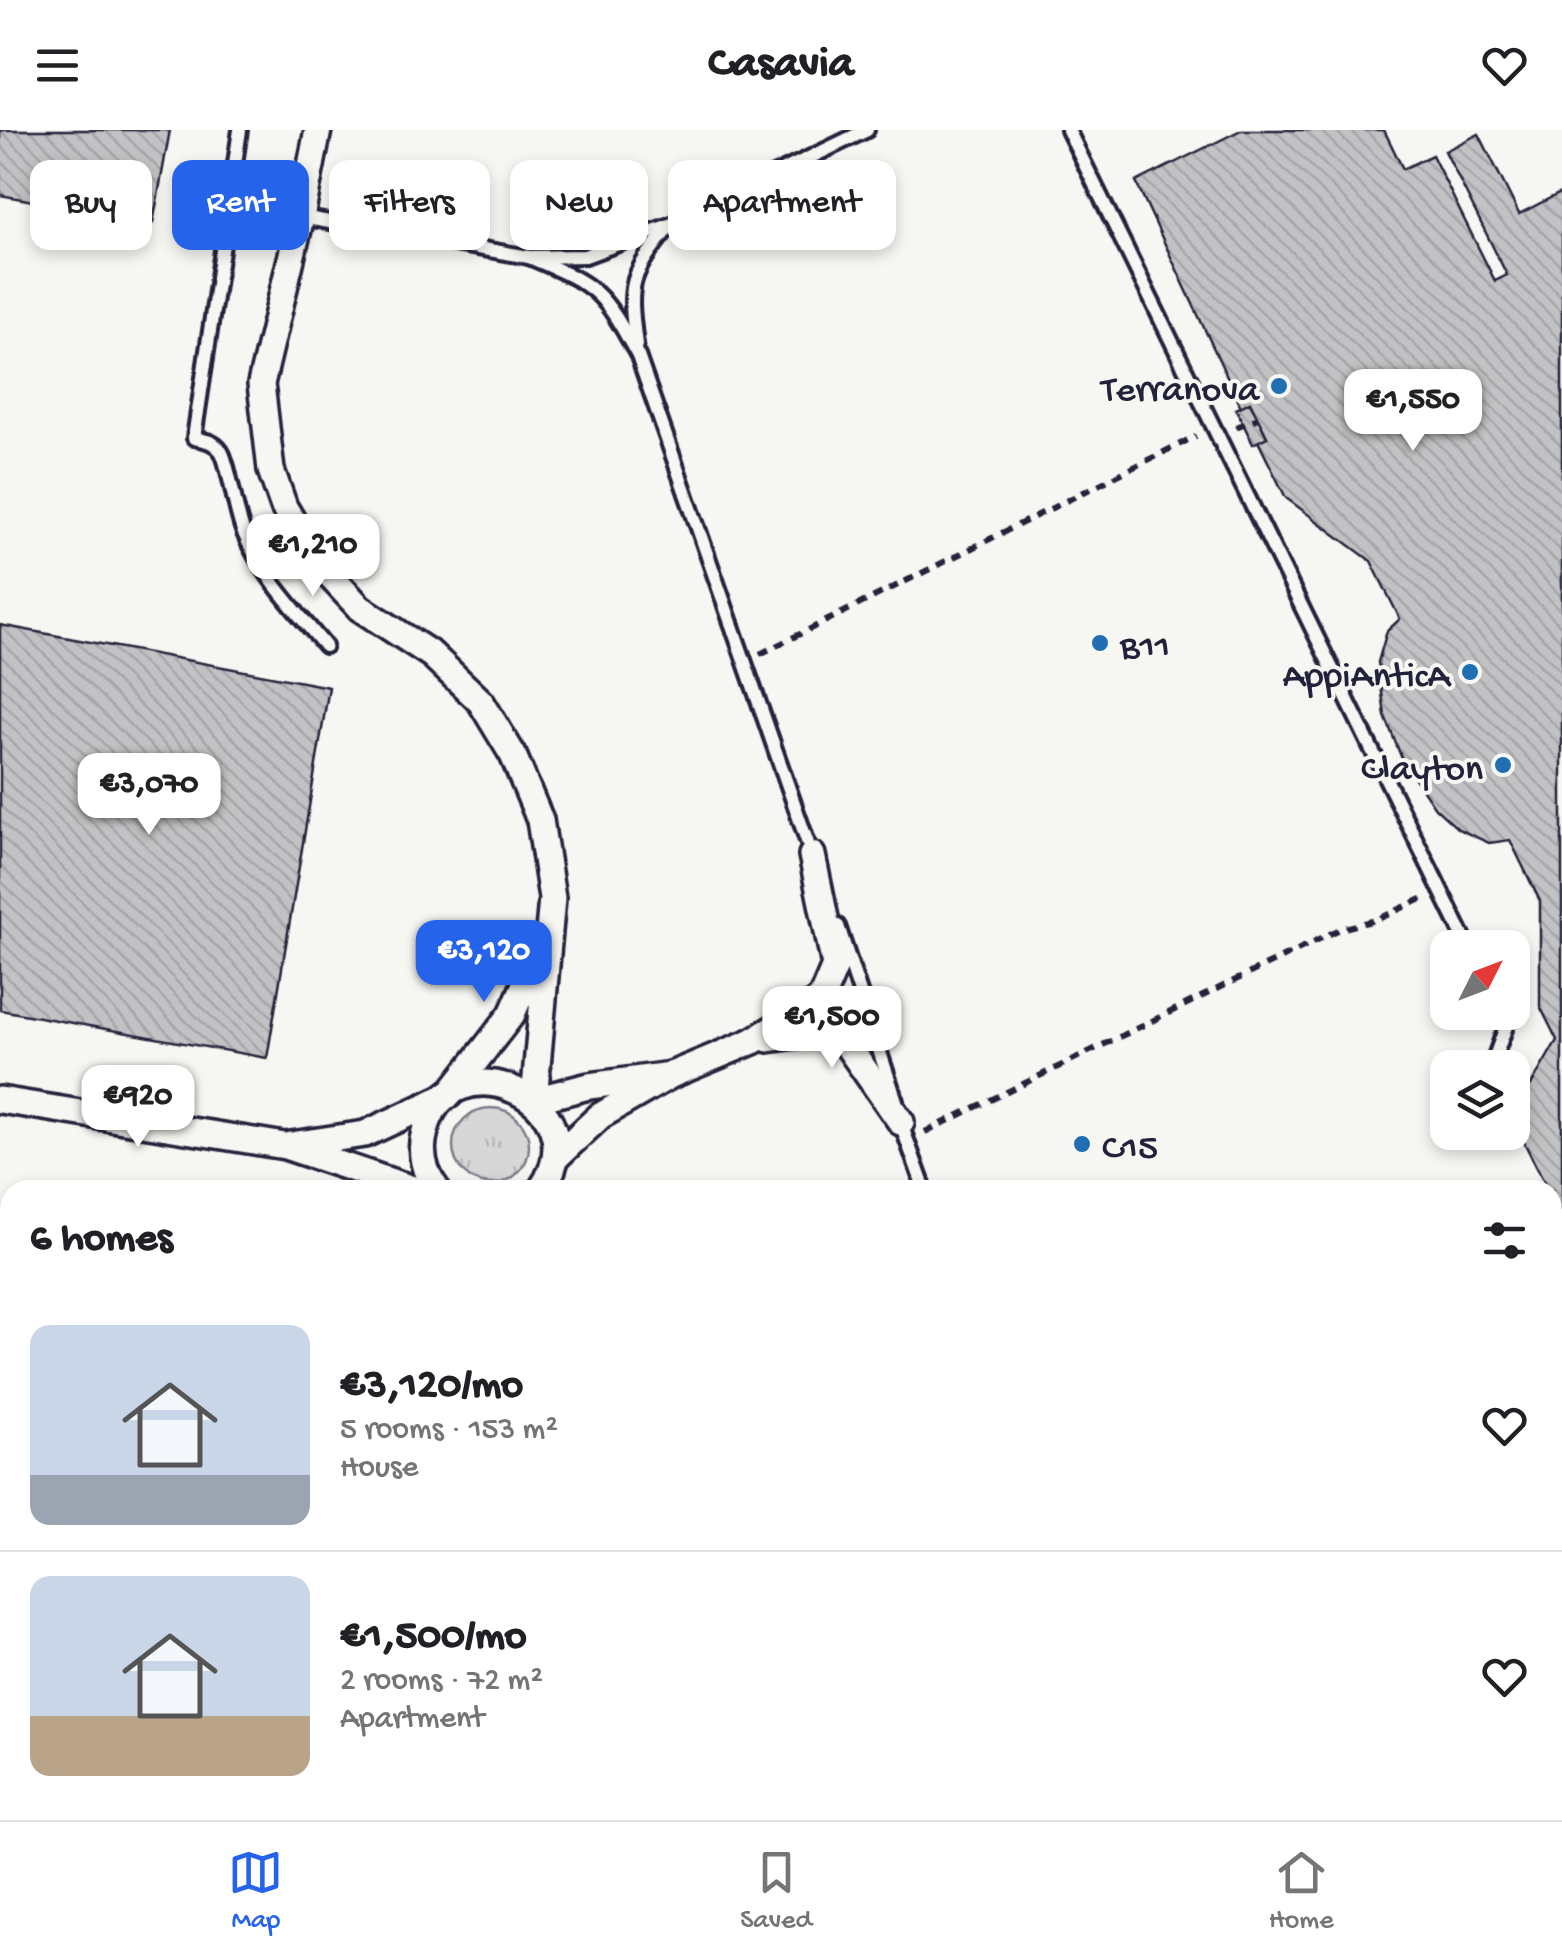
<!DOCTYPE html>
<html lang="en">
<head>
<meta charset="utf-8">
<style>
	:root { --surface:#fff; --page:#f2f2f2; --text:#202124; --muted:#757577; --line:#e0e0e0; --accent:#2563eb }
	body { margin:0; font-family:"Gochi Hand",sans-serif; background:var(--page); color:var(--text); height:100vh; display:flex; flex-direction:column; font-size:38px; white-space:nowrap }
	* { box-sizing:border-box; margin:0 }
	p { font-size:32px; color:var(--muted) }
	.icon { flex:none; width:55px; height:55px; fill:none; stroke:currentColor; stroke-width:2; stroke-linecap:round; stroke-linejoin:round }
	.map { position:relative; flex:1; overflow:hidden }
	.panel { position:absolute; left:0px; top:1050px; width:1562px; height:640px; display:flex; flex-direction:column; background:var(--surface); border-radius:30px 30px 0 0; box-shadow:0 5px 15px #0003 }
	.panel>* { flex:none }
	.hud { position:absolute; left:30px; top:30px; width:1000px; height:90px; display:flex; gap:20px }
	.needle { width:65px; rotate:48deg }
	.fabs { position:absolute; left:1430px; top:800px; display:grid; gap:20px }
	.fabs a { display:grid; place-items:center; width:100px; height:100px; border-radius:20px; background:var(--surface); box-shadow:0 5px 15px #0003; font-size:50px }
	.price { position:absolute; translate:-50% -85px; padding:0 22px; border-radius:20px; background:#fff; color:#222; font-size:32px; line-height:65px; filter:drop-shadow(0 2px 5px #0008) }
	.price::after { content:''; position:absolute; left:50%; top:60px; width:30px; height:22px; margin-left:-15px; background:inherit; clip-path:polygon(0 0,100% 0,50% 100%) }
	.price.current { background:var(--accent); color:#fff }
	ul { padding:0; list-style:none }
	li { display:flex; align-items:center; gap:30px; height:250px; padding:0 30px }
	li+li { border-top:2px solid var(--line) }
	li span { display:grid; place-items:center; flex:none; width:280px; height:200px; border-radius:20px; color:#555 }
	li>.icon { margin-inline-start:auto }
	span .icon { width:120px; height:120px; fill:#fffc; stroke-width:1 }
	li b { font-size:42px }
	h2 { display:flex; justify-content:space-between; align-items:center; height:120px; padding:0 30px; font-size:42px }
	.chip { padding:0 35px; border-radius:20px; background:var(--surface); box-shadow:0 5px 15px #0003; font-size:35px; line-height:90px }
	.chip.current { background:var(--accent); color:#fff }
	header { display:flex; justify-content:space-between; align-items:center; height:130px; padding:0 30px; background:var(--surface); font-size:45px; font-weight:800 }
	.tabs { display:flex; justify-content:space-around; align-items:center; height:140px; border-top:2px solid var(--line); background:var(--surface); font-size:28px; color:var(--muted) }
	.tabs a { display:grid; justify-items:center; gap:5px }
	.tabs .current { color:var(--accent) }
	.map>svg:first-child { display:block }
</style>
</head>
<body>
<header><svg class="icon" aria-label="menu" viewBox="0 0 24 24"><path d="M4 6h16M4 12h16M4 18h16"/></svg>Casavia<svg class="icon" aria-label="heart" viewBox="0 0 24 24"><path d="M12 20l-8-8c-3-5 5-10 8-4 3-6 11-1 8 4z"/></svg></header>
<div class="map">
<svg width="1562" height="1690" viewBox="0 0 1562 1690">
	<defs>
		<pattern id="grass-tufts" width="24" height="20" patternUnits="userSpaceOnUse" patternTransform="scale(2.5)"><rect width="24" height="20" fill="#d7d7d7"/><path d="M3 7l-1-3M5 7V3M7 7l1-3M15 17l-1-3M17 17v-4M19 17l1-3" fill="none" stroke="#b8b8b9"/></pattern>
		<pattern id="building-back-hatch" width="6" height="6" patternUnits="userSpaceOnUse" patternTransform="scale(2.5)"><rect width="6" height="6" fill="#c2c2c4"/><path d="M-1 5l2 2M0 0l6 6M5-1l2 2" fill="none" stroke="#a6a6a9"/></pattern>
	</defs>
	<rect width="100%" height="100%" fill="#f6f6f2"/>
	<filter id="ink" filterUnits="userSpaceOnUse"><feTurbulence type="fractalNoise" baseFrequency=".01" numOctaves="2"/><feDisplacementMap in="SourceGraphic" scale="20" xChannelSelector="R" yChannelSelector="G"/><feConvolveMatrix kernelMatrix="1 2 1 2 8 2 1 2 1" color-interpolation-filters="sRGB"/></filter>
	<g filter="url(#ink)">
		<circle fill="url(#grass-tufts)" stroke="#7c7c89" stroke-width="2.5" cx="491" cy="1016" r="38"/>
		<g fill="url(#building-back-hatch)" stroke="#22223b" stroke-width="2.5">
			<path d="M0,0H170L153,93L0,65Z"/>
			<path d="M1241,0H1384L1403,39L1432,25L1495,151L1507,145L1445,21L1479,4L1519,84L1562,62V1088L1552,1069V1060H1548L1512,988L1557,910L1540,876V771L1510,710L1489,713L1458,699L1435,678L1402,629L1385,586L1378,532L1387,501L1400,489L1371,431L1286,368L1258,311L1267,307L1250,272L1241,277L1136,52Z"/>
			<path d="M1250,272L1267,307L1253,314L1236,279Z"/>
			<path d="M0,495L329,557L267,928L0,880Z"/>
		</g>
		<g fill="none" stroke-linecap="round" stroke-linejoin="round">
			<g stroke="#22223b" stroke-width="20">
				<g id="lane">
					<path d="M240,0L194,308C204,310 214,311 221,321C229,333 235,382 244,403C261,444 297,482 325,516"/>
					<path d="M1068,0L1469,818"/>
					<path d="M301,87L529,127L585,126L670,95L867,0"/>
					<path d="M529,127C598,156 602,160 638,226L812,725"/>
					<path d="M636,215C628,152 629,147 669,97"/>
					<path d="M838,796L896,971"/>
					<path d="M1486,938L1493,932L1508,891L1503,882"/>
					<path d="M1443,971L1448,967"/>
					<path d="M900,991L925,1060"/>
					<path d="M1552,1507L1562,1509"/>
				</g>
			</g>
			<g stroke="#22223b" stroke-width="32">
				<g id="street">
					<path d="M318,0L301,87L261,254L271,340L284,377L316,431L360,478L432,525L481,572L513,625L540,690L552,768L534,970L589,956L671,945"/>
					<path d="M768,909L815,902L845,912L901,992"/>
					<path d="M0,970L285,1016L416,1060"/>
					<path d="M291,1015L365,1004L449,965L512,884L540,820"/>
					<path d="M555,1028L600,986L671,945L753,911L821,869L835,836L812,725"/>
					<path d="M437,1060C424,1043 419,1022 425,1001C448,904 604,970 541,1060"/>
					<path d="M0,1647L10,1649"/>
					<path d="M156,1680L203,1690"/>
					<path d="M1394,1680L1449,1690"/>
				</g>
			</g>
			<g stroke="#22223b" stroke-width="52">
				<g id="highway">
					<path d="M0,1467L10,1469"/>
					<path d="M0,1530L10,1532"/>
					<path d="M0,1582L10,1584"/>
					<path d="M511,1680L563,1690"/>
					<path d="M714,1680L765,1690"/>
					<path d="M1116,1680L1169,1690"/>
				</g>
			</g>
			<g stroke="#22223b" stroke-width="6" stroke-dasharray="10 8" stroke-linecap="butt">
				<path d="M1236,297L1258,288"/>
				<path d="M760,524L1196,306"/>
				<path d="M925,1002L1340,799L1376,790L1424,768"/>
				<path d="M1552,1184L1562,1180"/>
			</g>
			<use href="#lane" stroke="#f6f6f2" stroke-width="12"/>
			<use href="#street" stroke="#f6f6f2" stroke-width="25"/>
			<use href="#highway" stroke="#f6f6f2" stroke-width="45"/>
		</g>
	</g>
	<g fill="#1f6fb2" stroke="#f6f6f2" stroke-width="4">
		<circle cx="1279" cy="256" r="10"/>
		<circle cx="1100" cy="513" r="10"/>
		<circle cx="1470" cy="542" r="10"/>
		<circle cx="1503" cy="635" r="10"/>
		<circle cx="1082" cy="1014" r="10"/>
	</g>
	<g text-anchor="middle" stroke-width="8" stroke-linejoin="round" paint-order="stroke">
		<g font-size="38" fill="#22223b" stroke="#f6f6f2" text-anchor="end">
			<text x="1259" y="269">Terranova</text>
			<text x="1120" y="526" text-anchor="start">B11</text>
			<text x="1450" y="555">AppiAnticA</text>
			<text x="1483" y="648">Clayton</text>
			<text x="1102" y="1027" text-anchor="start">C15</text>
		</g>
	</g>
</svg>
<div class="fabs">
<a><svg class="needle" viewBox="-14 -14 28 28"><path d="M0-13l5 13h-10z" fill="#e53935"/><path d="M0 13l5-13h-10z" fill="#757577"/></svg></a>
<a><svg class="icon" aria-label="layers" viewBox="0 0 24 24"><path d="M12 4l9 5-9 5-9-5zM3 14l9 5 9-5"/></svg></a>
</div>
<b class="price" style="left:1413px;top:324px">€1,550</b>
<b class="price" style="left:313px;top:469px">€1,210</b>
<b class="price" style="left:149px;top:708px">€3,070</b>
<b class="price current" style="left:484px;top:875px">€3,120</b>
<b class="price" style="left:832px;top:941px">€1,500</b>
<b class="price" style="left:138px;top:1020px">€920</b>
<div class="hud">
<a class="chip">Buy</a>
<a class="chip current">Rent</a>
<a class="chip">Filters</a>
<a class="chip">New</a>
<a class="chip">Apartment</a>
</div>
<section class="panel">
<h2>6 homes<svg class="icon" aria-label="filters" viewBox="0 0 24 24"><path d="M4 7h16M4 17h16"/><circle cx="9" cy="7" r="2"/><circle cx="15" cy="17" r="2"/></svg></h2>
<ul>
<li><span style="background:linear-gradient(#c9d6e8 75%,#9aa5b1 0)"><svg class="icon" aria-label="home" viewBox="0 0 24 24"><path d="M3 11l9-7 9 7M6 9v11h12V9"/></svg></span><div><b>€3,120/mo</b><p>5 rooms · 153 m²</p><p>House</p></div><svg class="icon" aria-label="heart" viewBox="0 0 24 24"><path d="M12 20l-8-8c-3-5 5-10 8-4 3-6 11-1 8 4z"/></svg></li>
<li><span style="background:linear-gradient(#c9d6e8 70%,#b9a48a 0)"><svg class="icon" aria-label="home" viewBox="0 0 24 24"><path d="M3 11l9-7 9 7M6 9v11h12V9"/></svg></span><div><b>€1,500/mo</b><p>2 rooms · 72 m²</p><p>Apartment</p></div><svg class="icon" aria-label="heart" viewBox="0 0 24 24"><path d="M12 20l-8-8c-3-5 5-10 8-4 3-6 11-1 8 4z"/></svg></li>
</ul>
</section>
</div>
<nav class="tabs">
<a class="current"><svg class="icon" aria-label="map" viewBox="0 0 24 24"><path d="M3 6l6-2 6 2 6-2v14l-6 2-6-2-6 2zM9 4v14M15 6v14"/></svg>Map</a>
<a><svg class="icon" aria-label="saved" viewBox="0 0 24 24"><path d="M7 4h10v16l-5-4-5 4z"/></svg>Saved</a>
<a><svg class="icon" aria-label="home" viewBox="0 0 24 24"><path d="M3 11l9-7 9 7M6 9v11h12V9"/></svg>Home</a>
</nav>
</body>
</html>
